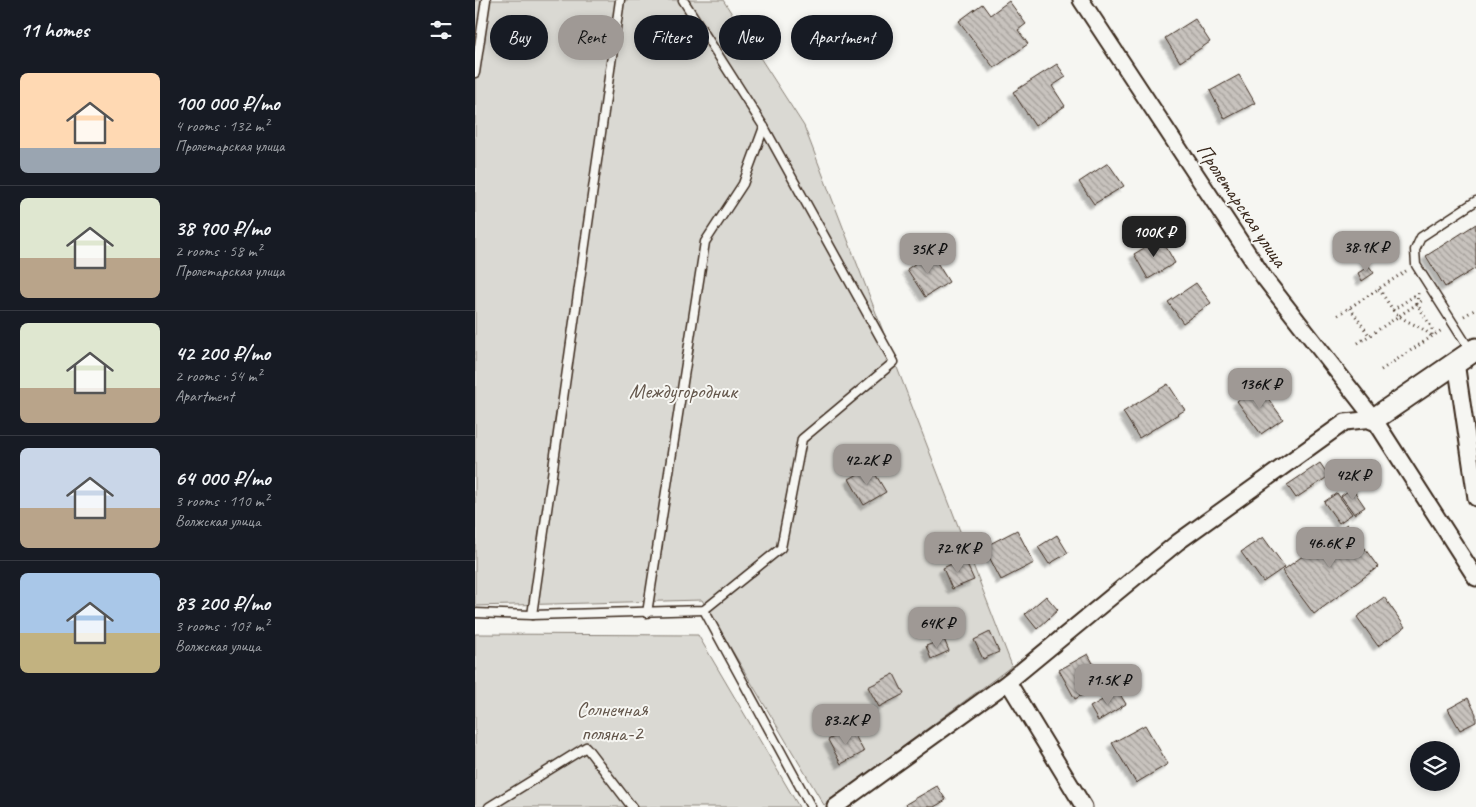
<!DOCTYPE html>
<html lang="en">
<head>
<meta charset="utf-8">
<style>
	:root { --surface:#171b24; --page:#242831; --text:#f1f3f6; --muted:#9ea1a6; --line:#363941; --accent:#9f9995 }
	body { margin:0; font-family:Caveat,sans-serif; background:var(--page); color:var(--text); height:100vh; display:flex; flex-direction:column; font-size:19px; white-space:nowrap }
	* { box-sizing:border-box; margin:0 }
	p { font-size:16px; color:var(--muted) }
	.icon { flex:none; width:28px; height:28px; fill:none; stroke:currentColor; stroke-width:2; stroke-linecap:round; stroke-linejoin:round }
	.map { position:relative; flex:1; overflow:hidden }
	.drawer { display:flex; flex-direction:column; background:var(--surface); width:475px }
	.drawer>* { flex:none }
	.top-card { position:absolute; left:15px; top:15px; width:475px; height:45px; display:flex; gap:10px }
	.tools { position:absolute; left:935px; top:741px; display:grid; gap:10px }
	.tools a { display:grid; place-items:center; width:50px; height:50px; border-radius:50%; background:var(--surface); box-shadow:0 2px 8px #0003; font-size:25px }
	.price { position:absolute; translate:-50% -42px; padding:0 11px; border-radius:10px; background:var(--accent); color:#111; font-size:16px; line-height:32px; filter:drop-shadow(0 1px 2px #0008) }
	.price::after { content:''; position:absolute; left:50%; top:30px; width:15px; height:11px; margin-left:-8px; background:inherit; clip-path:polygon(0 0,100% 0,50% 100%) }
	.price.selected { background:#222; color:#fff }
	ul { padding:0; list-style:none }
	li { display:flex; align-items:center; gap:15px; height:125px; padding:0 20px }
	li+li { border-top:1px solid var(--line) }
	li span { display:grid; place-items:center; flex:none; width:140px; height:100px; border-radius:8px; color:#555 }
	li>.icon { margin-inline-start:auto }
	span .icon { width:60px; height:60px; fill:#fffc; stroke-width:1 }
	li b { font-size:21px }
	h2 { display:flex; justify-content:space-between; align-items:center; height:60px; padding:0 20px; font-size:21px }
	.pill { padding:0 18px; border-radius:22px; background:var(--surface); box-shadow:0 2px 8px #0003; font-size:18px; line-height:45px }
	.pill.selected { background:var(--accent); color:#111 }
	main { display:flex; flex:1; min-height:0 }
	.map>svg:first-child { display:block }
</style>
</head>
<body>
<main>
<section class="drawer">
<h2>11 homes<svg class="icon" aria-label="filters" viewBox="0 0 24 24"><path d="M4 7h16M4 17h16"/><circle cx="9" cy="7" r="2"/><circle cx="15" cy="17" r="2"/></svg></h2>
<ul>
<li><span style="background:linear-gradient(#ffd9b3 75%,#9aa5b1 0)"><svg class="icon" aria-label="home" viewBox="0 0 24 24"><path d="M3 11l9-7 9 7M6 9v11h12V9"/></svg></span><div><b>100 000 ₽/mo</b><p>4 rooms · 132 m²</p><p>Пролетарская улица</p></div></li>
<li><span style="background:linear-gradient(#dfe7d0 60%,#b9a48a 0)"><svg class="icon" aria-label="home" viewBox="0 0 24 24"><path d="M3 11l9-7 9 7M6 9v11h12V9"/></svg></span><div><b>38 900 ₽/mo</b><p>2 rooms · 58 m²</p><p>Пролетарская улица</p></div></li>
<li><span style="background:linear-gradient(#dfe7d0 65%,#b9a48a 0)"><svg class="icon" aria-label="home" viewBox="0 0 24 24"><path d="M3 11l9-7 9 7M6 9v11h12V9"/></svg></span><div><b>42 200 ₽/mo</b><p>2 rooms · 54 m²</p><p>Apartment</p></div></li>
<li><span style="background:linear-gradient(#c9d6e8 60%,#b9a48a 0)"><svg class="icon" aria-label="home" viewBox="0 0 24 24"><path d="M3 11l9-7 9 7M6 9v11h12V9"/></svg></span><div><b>64 000 ₽/mo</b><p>3 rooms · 110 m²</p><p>Волжская улица</p></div></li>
<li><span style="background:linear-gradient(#a9c7e8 60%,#c2b280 0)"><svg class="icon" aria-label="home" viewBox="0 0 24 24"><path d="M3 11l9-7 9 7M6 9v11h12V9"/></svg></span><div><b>83 200 ₽/mo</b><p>3 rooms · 107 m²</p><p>Волжская улица</p></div></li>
</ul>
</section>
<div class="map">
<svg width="1001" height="807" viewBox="0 0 1001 807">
	<defs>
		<pattern id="building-back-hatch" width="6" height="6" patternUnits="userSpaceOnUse" patternTransform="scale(1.25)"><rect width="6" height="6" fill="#c8c3be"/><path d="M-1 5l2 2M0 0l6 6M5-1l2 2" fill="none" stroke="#a49f9a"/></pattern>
		<filter id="shadow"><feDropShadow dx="-4.5" dy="4.5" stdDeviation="1" flood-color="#0004"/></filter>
	</defs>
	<rect width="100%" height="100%" fill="#f6f6f2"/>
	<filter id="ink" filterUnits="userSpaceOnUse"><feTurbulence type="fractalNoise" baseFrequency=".02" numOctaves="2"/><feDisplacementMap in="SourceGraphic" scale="10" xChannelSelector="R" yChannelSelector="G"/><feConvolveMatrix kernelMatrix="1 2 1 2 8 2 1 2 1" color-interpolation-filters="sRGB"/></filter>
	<g filter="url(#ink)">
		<g fill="#dad9d3" stroke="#8a8278">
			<path d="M0,0H248L329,126L537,666L349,805L227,600L0,606Z"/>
			<path d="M0,634L223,635L324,807H0Z"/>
		</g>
		<g fill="url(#building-back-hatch)" stroke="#3b2a1e" filter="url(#shadow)">
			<path d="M534,1L551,24L543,30L553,44L519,68L484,21L507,4L515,15Z"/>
			<path d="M720,19L735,42L705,62L690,38Z"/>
			<path d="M582,64L591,77L577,86L590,106L560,126L538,92Z"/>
			<path d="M764,75L780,103L750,119L735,91Z"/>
			<path d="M633,163L649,186L619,204L604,182Z"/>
			<path d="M1001,224V268L970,287L951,256Z"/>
			<path d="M686,238L700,263L673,279L659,254Z"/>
			<path d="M456,253L474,282L450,297L432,269Z"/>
			<path d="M894,266L899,273L887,281L883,273Z"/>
			<path d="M721,283L736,303L708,323L693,302Z"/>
			<path d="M693,384L710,410L664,438L648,412Z"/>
			<path d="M784,386L808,419L786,434L762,401Z"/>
			<path d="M845,463L854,476L821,498L812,485Z"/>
			<path d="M396,467L411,492L389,505L374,479Z"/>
			<path d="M877,488L890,507L879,514L866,496Z"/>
			<path d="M862,493L877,514L864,523L849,502Z"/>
			<path d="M872,524L903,567L839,614L807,571Z"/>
			<path d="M542,530L559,563L526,580L509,547Z"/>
			<path d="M582,535L593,553L574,564L563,547Z"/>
			<path d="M788,537L810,567L788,582L766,552Z"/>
			<path d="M489,558L499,580L477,589L468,568Z"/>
			<path d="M571,596L583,610L562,629L550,614Z"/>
			<path d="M909,597L930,627L903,646L882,617Z"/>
			<path d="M515,632L524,652L508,659L499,640Z"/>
			<path d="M469,639L474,651L456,659L451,646Z"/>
			<path d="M613,654L629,683L600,699L584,670Z"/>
			<path d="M419,674L429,694L404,707L393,687Z"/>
			<path d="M643,691L651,704L623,721L615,707Z"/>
			<path d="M993,698L1001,714V722L985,730L973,709Z"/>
			<path d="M670,725L693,764L661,783L637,743Z"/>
			<path d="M376,728L389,752L366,764L353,740Z"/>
			<path d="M462,786L471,800L459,807H433L431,804Z"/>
		</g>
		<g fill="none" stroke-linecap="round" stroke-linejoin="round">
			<g stroke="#3b2a1e" stroke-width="11">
				<g id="lane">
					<path d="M0,73L11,0"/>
					<path d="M995,350L941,265L940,250L946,237L1001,201"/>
					<path d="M229,610L336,807"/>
					<path d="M0,613L57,615L229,610L306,548L327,439L419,362L289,127L208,0"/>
					<path d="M172,613L230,242L268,184L289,127"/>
					<path d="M57,615L145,0"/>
					<path d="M14,807L111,747L157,807"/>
				</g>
			</g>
			<g stroke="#3b2a1e" stroke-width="19">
				<g id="street">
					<path d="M606,0L790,279L899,419L1001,578"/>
					<path d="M981,362L1001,498"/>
					<path d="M533,682L609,807"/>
					<path d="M360,807L533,682L703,542L870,422L899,419"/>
				</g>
			</g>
			<g stroke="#3b2a1e" stroke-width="25">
				<path id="secondary" d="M899,419L1001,349"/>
			</g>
			<g stroke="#3b2a1e" stroke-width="3" stroke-dasharray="1 4" stroke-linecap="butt">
				<path d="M904,289L918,310L939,296L943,298"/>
				<path d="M875,308L894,335"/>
				<path d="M918,310C928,323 946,324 957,337V328L942,304L943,293"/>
				<path d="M863,315L931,271"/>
				<path d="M989,316L1001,309"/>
				<path d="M883,343L948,300"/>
				<path d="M906,370L967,330"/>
			</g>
			<use href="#lane" stroke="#f6f6f2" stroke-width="8"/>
			<use href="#street" stroke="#f6f6f2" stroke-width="15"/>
			<use href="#secondary" stroke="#f6f6f2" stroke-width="21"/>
		</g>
	</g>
	<g text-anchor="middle" stroke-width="4" stroke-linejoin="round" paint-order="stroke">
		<g font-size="21" fill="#3b2a1e" stroke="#f6f6f2">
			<text transform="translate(767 205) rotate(56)" y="7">Пролетарская улица</text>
		</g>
		<g font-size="21" fill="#63564b" stroke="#f6f6f2">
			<text x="208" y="398">Междугородник</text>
			<text x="137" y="716">Солнечная<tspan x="137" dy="24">поляна-2</tspan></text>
		</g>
	</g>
</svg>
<div class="tools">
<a><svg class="icon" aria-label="layers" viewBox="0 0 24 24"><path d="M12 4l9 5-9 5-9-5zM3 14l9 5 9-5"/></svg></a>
</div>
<b class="price selected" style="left:679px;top:258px">100K ₽</b>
<b class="price" style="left:891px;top:273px">38.9K ₽</b>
<b class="price" style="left:453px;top:275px">35K ₽</b>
<b class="price" style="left:785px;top:410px">136K ₽</b>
<b class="price" style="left:392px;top:486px">42.2K ₽</b>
<b class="price" style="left:878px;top:501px">42K ₽</b>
<b class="price" style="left:855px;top:569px">46.6K ₽</b>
<b class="price" style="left:483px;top:574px">72.9K ₽</b>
<b class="price" style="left:462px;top:649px">64K ₽</b>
<b class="price" style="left:633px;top:706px">71.5K ₽</b>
<b class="price" style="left:371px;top:746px">83.2K ₽</b>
<div class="top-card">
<a class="pill">Buy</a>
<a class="pill selected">Rent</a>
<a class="pill">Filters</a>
<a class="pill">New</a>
<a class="pill">Apartment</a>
</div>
</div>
</main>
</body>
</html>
